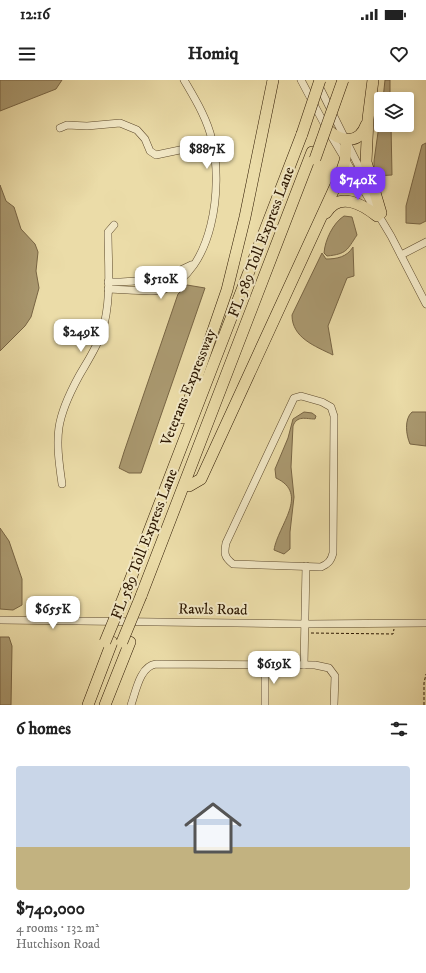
<!DOCTYPE html>
<html lang="en">
<head>
<meta charset="utf-8">
<style>
	:root { --surface:#fff; --page:#f6f6f6; --text:#222; --muted:#767676; --accent:#7c3aed }
	body { margin:0; font-family:"IM FELL DW Pica",serif; background:var(--page); color:var(--text); height:100vh; display:flex; flex-direction:column; font-size:15px; white-space:nowrap }
	* { box-sizing:border-box; margin:0 }
	p { font-size:13px; color:var(--muted) }
	.icon { flex:none; width:22px; height:22px; fill:none; stroke:currentColor; stroke-width:2; stroke-linecap:round; stroke-linejoin:round }
	.map { position:relative; height:625px; overflow:hidden }
	.sheet { display:flex; flex-direction:column; background:var(--surface); flex:1 }
	.sheet>* { flex:none }
	.buttons { position:absolute; left:374px; top:12px; display:grid; gap:8px }
	.buttons a { display:grid; place-items:center; width:40px; height:40px; border-radius:4px; background:var(--surface); box-shadow:0 2px 6px #0003; font-size:20px }
	.price { position:absolute; translate:-50% -34px; padding:0 9px; border-radius:8px; background:#fff; color:#222; font-size:13px; line-height:26px; filter:drop-shadow(0 1px 2px #0008) }
	.price::after { content:''; position:absolute; left:50%; top:24px; width:12px; height:9px; margin-left:-6px; background:inherit; clip-path:polygon(0 0,100% 0,50% 100%) }
	.price.active { background:var(--accent); color:#fff }
	ul { padding:0; list-style:none }
	li { display:grid; align-content:center; gap:8px; height:212px; padding:0 16px }
	li span { display:grid; place-items:center; height:124px; border-radius:4px; color:#555 }
	li>.icon { margin-inline-start:auto }
	span .icon { width:72px; height:72px; fill:#fffc; stroke-width:1 }
	li b { font-size:17px }
	h2 { display:flex; justify-content:space-between; align-items:center; height:48px; padding:0 16px; font-size:17px }
	.status { display:flex; justify-content:space-between; align-items:center; height:28px; padding:0 20px; background:var(--surface); direction:ltr }
	.status svg { height:11px; fill:currentColor }
	header { display:flex; justify-content:space-between; align-items:center; height:52px; padding:0 16px; background:var(--surface); font-size:18px; font-weight:700 }
	.map>svg:first-child { display:block }
</style>
</head>
<body>
<div class="status"><b>12:16</b><svg viewBox="0 0 49 12"><path d="M0 12V9h3v3zM5 12V6h3v6zM10 12V3h3v9zM15 12V0h3v12zM26 1h20v11H26zM47 4h2v5h-2z"/></svg></div>
<header><svg class="icon" aria-label="menu" viewBox="0 0 24 24"><path d="M4 6h16M4 12h16M4 18h16"/></svg>Homiq<svg class="icon" aria-label="heart" viewBox="0 0 24 24"><path d="M12 20l-8-8c-3-5 5-10 8-4 3-6 11-1 8 4z"/></svg></header>
<div class="map">
<svg width="426" height="625" viewBox="0 0 426 625">
	<rect width="100%" height="100%" fill="#ebdca8"/>
	<filter id="stains"><feTurbulence type="fractalNoise" baseFrequency=".005" numOctaves="4"/><feColorMatrix values="0 0 0 0 .2 0 0 0 0 .09 0 0 0 0 .02 0 0 0 .5 -.17"/></filter>
	<radialGradient id="worn" r=".72"><stop offset=".6" stop-color="#630" stop-opacity="0"/><stop offset="1" stop-color="#630" stop-opacity=".3"/></radialGradient>
	<g fill="#aa9970" stroke="#786544">
		<path d="M0,0H62L56,9L0,31Z"/>
		<path d="M385,0H390V19H383Z"/>
		<path d="M381,31V45H391L392,95L374,96V81Z"/>
		<path d="M426,63V141L420,144L406,143V126L422,65Z"/>
		<path d="M0,105L6,121L14,127L21,149L35,164L38,172L36,191L39,208L31,237L25,246L0,271Z"/>
		<path d="M344,136L352,137L357,155C347,170 347,174 327,176L324,173C325,160 333,143 344,136Z"/>
		<path d="M353,167L354,196L347,198L328,246L333,275C315,266 292,258 292,235L322,173L326,179C337,179 347,177 353,167Z"/>
		<path d="M187,205L205,208L141,393H129L119,388L124,372L178,214Z"/>
		<path d="M304,332L312,333L316,336L315,339C306,339 297,335 293,346L291,387L294,417L290,452V469L284,474L274,470C278,445 310,414 276,398L275,389L288,358L293,339Z"/>
		<path d="M412,332H426V366L410,364C406,355 404,339 412,332Z"/>
		<path d="M0,448L9,461L22,499V525L13,530L0,529Z"/>
		<path d="M0,557H9L12,566L11,625H0Z"/>
	</g>
	<g fill="none" stroke-linecap="round" stroke-linejoin="round">
		<g stroke="#5c492c" stroke-width="8">
			<g id="minor">
				<path d="M301,0L327,49L391,156L426,224"/>
				<path d="M318,4L371,111"/>
				<path d="M60,48L67,45L87,46L120,43L137,50L145,59L150,71L156,75L213,63"/>
				<path d="M401,175L426,162"/>
				<path d="M108,202C140,202 162,200 191,185"/>
				<path d="M108,209C119,209 155,213 163,210C214,191 223,106 212,60C207,38 195,19 184,0"/>
				<path d="M301,316L322,322L331,327L334,336L333,473C331,481 328,484 321,487L233,484C224,477 224,473 226,463L294,318Z"/>
				<path d="M62,404C55,355 55,340 79,296C87,282 97,267 102,252C112,220 108,184 108,152L114,145"/>
				<path d="M0,540L306,544L426,543"/>
				<path d="M304,585L306,486"/>
				<path d="M131,625C136,611 140,586 156,584L315,585L329,588L335,596L334,625"/>
				<path d="M265,625V585"/>
			</g>
		</g>
		<g stroke="#2d1802" stroke-width="12">
			<g id="highway">
				<path d="M373,0L368,39L366,82L381,133"/>
				<path d="M327,49C340,62 359,65 366,45"/>
				<path d="M326,133C339,111 362,124 377,136"/>
				<path d="M183,338L227,210L245,137L273,0"/>
				<path d="M189,406L201,399L340,96L345,81L346,60"/>
				<path d="M124,516L302,54"/>
				<path d="M141,516L312,72"/>
				<path d="M88,625L112,562"/>
				<path d="M105,625L130,562"/>
			</g>
		</g>
		<g stroke="#2d1802" stroke-width="1" stroke-dasharray="3 2" stroke-linecap="butt">
			<path d="M311,553L393,554L394,549"/>
			<path d="M424,625V603L426,594"/>
		</g>
		<use href="#minor" stroke="#f2e8c6" stroke-width="7"/>
		<use href="#highway" stroke="#ebdca8" stroke-width="11"/>
		<g stroke="#2d1802" stroke-width="12" stroke-linecap="butt">
			<g id="highway-bridge">
				<path d="M302,54L320,0"/>
				<path d="M315,79L343,0"/>
				<path d="M105,562L124,516"/>
				<path d="M122,562L141,516"/>
			</g>
		</g>
		<use href="#highway-bridge" stroke="#ebdca8" stroke-width="11"/>
	</g>
	<g text-anchor="middle" stroke-width="4" stroke-linejoin="round" paint-order="stroke">
		<g font-size="15" fill="#2d1802" stroke="#f2e8c6">
			<text transform="translate(261 162) rotate(-69)" y="5">FL 589 Toll Express Lane</text>
			<text transform="translate(188 307) rotate(-68)" y="5">Veterans Expressway</text>
			<text transform="translate(144 464) rotate(-69)" y="5">FL 589 Toll Express Lane</text>
			<text transform="translate(213 529) rotate(1)" y="5">Rawls Road</text>
		</g>
	</g>
	<rect width="100%" height="100%" filter="url(#stains)"/>
	<rect width="100%" height="100%" fill="url(#worn)"/>
</svg>
<div class="buttons">
<a><svg class="icon" aria-label="layers" viewBox="0 0 24 24"><path d="M12 4l9 5-9 5-9-5zM3 14l9 5 9-5"/></svg></a>
</div>
<b class="price" style="left:207px;top:90px">$887K</b>
<b class="price active" style="left:358px;top:121px">$740K</b>
<b class="price" style="left:161px;top:220px">$510K</b>
<b class="price" style="left:81px;top:273px">$249K</b>
<b class="price" style="left:53px;top:550px">$655K</b>
<b class="price" style="left:274px;top:605px">$619K</b>
</div>
<section class="sheet">
<h2>6 homes<svg class="icon" aria-label="filters" viewBox="0 0 24 24"><path d="M4 7h16M4 17h16"/><circle cx="9" cy="7" r="2"/><circle cx="15" cy="17" r="2"/></svg></h2>
<ul>
<li><span style="background:linear-gradient(#c9d6e8 65%,#c2b280 0)"><svg class="icon" aria-label="home" viewBox="0 0 24 24"><path d="M3 11l9-7 9 7M6 9v11h12V9"/></svg></span><div><b>$740,000</b><p>4 rooms · 132 m²</p><p>Hutchison Road</p></div></li>
</ul>
</section>
</body>
</html>
